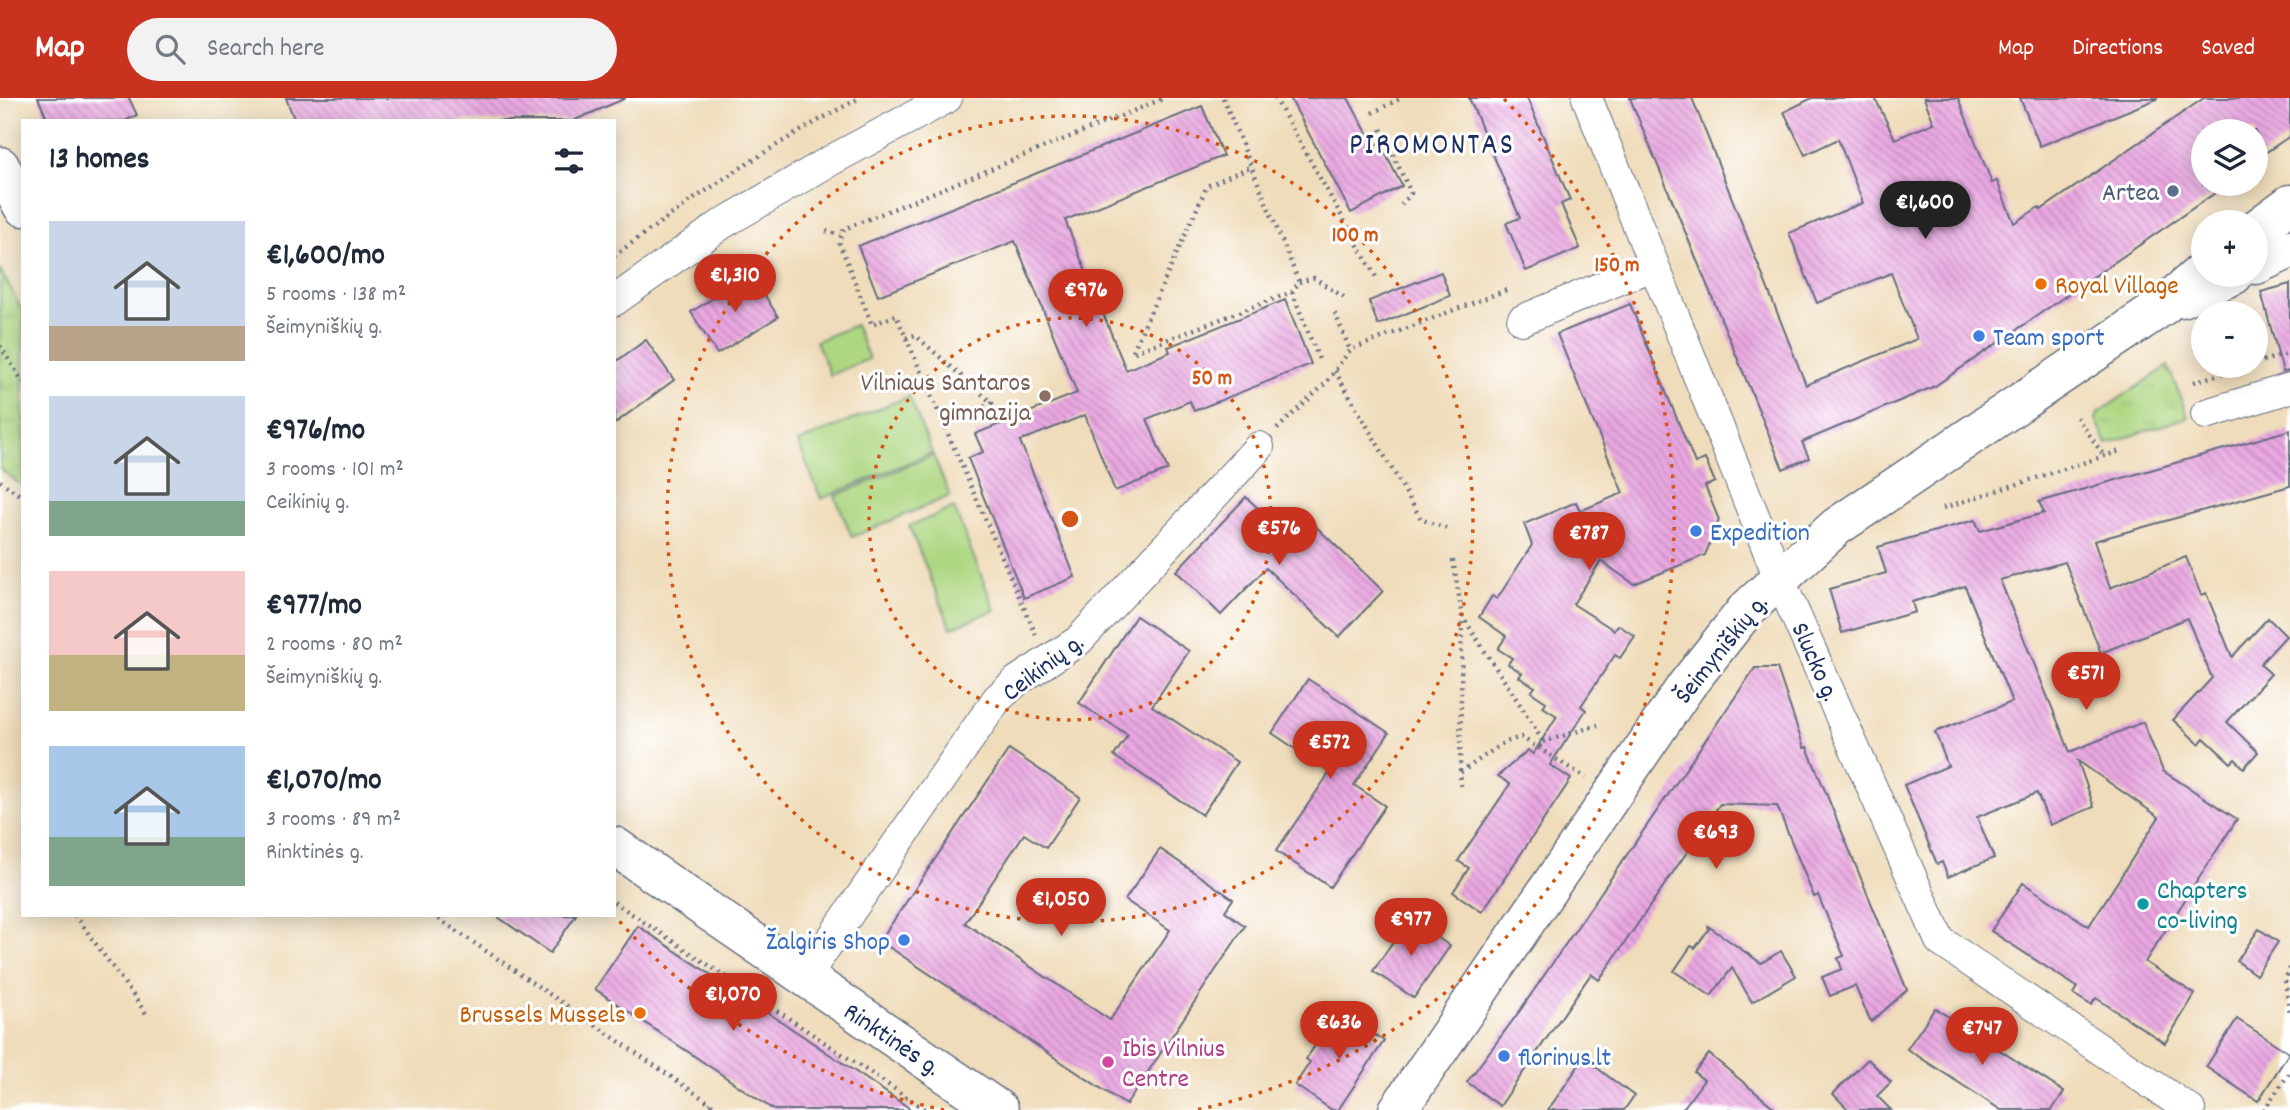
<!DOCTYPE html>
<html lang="en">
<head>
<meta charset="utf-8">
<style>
	:root { --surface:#fff; --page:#f2f2f3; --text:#1f2937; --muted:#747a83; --accent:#c8321e }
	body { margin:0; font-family:Dekko,sans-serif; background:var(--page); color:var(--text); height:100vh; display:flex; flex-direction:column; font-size:26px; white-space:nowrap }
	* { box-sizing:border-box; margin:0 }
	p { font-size:23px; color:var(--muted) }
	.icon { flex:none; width:38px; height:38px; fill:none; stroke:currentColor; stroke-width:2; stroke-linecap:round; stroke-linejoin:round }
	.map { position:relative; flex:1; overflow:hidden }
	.side { position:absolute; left:21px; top:21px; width:595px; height:798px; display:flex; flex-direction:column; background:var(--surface); border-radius:0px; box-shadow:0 4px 18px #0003 }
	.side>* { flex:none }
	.fabs { position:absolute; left:2191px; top:21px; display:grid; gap:14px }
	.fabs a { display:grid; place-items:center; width:77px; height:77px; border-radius:50%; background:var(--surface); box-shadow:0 4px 18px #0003; font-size:35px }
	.price { position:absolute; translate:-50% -60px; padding:0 16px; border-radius:24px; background:var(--accent); color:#fff; font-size:23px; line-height:46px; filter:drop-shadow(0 2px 4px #0008) }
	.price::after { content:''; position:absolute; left:50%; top:42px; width:21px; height:16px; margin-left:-10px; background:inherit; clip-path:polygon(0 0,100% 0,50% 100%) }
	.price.active { background:#222; color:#fff }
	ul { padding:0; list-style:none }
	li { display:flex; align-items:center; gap:21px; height:175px; padding:0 28px }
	li span { display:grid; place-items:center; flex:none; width:196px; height:140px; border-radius:0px; color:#555 }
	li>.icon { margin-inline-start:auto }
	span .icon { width:84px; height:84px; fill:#fffc; stroke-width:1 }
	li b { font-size:30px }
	h2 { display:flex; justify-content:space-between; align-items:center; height:84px; padding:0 28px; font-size:30px }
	header { display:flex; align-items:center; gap:42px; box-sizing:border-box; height:98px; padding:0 35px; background:var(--accent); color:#fff }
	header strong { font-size:33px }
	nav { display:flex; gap:38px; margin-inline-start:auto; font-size:24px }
	.search { width:490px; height:63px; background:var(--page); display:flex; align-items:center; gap:18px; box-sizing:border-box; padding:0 24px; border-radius:38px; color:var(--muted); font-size:26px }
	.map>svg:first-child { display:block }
</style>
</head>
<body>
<header>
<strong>Map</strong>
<div class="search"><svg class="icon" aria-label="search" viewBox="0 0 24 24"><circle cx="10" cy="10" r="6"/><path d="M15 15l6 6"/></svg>Search here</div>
<nav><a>Map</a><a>Directions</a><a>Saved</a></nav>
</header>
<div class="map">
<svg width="2290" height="1012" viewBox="0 0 2290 1012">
	<defs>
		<pattern id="grass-tufts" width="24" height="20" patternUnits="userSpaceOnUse" patternTransform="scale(1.75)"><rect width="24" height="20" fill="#aed782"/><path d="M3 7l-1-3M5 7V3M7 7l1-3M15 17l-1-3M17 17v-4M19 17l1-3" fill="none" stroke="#95b973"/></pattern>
		<pattern id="building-back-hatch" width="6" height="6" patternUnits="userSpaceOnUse" patternTransform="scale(1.75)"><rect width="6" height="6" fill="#eaa7e1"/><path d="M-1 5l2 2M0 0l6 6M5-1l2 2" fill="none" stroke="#bd88ba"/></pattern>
	</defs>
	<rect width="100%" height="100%" fill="#fff"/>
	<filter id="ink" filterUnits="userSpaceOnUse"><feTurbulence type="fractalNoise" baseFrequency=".0143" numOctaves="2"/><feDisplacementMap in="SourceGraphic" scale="14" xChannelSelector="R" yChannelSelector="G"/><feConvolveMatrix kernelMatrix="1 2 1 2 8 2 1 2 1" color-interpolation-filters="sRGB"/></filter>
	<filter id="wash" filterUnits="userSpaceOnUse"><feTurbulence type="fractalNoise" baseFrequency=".00686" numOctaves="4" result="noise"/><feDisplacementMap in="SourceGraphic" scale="28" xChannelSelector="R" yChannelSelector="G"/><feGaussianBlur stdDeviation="1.57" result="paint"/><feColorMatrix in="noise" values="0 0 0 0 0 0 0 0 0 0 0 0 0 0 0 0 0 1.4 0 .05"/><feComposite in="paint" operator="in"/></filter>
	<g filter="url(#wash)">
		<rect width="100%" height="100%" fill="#efdcba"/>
		<g fill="url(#grass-tufts)" stroke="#648370" stroke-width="2">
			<path d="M0,171L23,214V388L0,371Z"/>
			<path d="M2168,268L2188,319L2107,346L2096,321L2098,315Z"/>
		</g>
		<g fill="#aed782" stroke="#648370" stroke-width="2">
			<path d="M855,227L869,261L830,277L816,243Z"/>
			<path d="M909,298L932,355L821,401L798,344Z"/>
			<path d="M933,357L950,398L852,439L835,398Z"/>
			<path d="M954,410L995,512L951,530L909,428Z"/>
		</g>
		<g id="blocks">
			<g fill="url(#building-back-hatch)">
				<path d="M38,0H129L137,17L125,23H48Z"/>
				<path d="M286,0H626L573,23H295Z"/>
				<path d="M1290,0H1348L1374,48L1380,45L1402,88L1351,115Z"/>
				<path d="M1469,0H1527L1570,102L1561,106L1580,150L1526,173L1506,125L1520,120Z"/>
				<path d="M1630,0H1692L1806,287L1917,241L1891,175L1817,205L1789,135L1863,105L1838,41L1805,57L1784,14L1812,0H1875L1895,41L1934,25L1924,0H1958L1992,85L1997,83L2014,125L2039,109L2041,112L2204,0H2290V38L2256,61V33H2203V86H2228L1935,288L1802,344L1809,360L1783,371Z"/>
				<path d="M2020,0H2157V1L2040,48Z"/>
				<path d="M1202,8L1223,58L1065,122L1126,272L1170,254L1168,249L1285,202L1311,266L1194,313L1190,303L1147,321L1168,372L1115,393L1085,317L1020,343L1075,479L1024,500L968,360L983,354L975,336L1077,295L1015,143L878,198L858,148Z"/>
				<path d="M1441,174L1450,198L1378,227L1369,203Z"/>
				<path d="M752,176L778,219L717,256L691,214Z"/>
				<path d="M2290,186V273L2283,274L2261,194Z"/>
				<path d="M1630,206L1695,365L1705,361L1715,384L1705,388L1719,422L1705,457L1634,486L1601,463L1573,506L1614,532L1618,527L1635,538L1620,560L1615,557L1581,608L1586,612L1550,667L1571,681L1482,814L1453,794L1469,770L1458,763L1510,686L1498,678L1528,652L1533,656L1557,618L1543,609L1546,604L1531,594L1535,589L1519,579L1522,575L1508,566L1512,560L1498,551L1506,538L1479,519L1492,498L1497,501L1532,447L1524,426L1576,404L1580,413L1623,395L1557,236Z"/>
				<path d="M646,242L674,282L614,326V265Z"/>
				<path d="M2290,332V388L2094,443L2110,490L2186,459L2201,497L2206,495L2232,559L2268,520L2286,538L2260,566L2271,576L2227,624L2258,654L2244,670L2235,661L2231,665L2204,640L2199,646L2173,622L2212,580L2187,520L2101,555L2065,464L2000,482L2070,654L2143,624L2163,673L2237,721L2145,864L2195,896L2165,945L2096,900L2091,907L2073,896L2077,889L1991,833L2023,785L2089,828L2159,719L2078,663L2094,709L2050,727L2037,695L1977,719L1994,760L1948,779L1942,764L1937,766L1904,687L1948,668L1935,634L2012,604L1965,488L1912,504L1915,514L1842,535L1829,491L1886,475L1878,449L1975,422L1980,433L2044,415L2039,404Z"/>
				<path d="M1246,399L1289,439L1307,420L1383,493L1339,539L1266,470L1221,517L1176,473Z"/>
				<path d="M1136,518L1189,553L1152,608L1237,664L1202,717L1114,658L1128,637L1079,605Z"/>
				<path d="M1755,570H1777L1804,650L1807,649L1907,892L1871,924L1855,888L1830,898L1822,879L1842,871L1838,860L1844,858L1818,797L1814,799L1777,708L1720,706L1599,882L1591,876L1500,1008L1467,984L1519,914Z"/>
				<path d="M1308,581L1389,635L1354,687L1385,708L1330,789L1276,753L1330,674L1272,635Z"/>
				<path d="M1009,651L1080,699L1046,750L1024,736L965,825L1110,922L1170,832L1125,802L1160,751L1233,801L1225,813L1245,828L1126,1007L880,843Z"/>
				<path d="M495,817H576L550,855Z"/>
				<path d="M1409,820L1450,848L1414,900L1373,873Z"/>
				<path d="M638,828L776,920L912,1012H774L595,891Z"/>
				<path d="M1708,828L1761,865L1781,853L1796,878L1752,904L1732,870L1711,898L1674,873L1691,848L1695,850L1709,831Z"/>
				<path d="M2259,831L2278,844L2256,877L2237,863Z"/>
				<path d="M1935,910L2064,994L2052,1012H2001L1907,951Z"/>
				<path d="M1339,912L1384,943L1338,1012H1332L1295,987L1310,964L1306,961Z"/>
				<path d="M2237,921L2289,955L2258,1003L2206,969Z"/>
				<path d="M1709,956L1777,1012H1682L1704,982L1694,974Z"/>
				<path d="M1584,960L1634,998L1624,1012H1548Z"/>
				<path d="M1868,961L1891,984L1877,998L1891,1012H1849L1833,996Z"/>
			</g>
		</g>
	</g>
	<g filter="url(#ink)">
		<use href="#blocks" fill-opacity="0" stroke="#656c7e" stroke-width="2"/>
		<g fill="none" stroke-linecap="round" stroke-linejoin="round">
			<g stroke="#656c7e" stroke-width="32">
				<g id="minor">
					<path d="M1587,0L1779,480L1940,843L2190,1012"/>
					<path d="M614,203L722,126L828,64L947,0"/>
					<path d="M1522,222L1652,168"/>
					<path d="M2206,316L2290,290"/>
					<path d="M805,879L997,601L1017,583L1078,543L1259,349"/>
				</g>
			</g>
			<g stroke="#656c7e" stroke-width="41">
				<g id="secondary">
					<path d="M0,68L23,109"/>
					<path d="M614,748L999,1012"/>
				</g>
			</g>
			<g stroke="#656c7e" stroke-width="41">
				<g id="primary">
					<path d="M2256,131L2290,106"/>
					<path d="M2256,167L2290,151"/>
					<path d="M2181,200L2234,177"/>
					<path d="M1398,1012L1686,588L1746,512L1836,429L2163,208L2203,173"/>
				</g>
			</g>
			<g stroke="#656c7e" stroke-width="4.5" stroke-dasharray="2 5" stroke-linecap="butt">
				<path d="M1223,0L1299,184L1292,194L1132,255L1207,88L1252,68"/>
				<path d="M1275,0L1377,181"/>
				<path d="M1372,15L1401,0"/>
				<path d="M1381,31L1411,95L1399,110"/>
				<path d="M826,133L840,137"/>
				<path d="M614,158C693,100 773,45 860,0"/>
				<path d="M1299,184L1314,180L1347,201"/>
				<path d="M1292,194L1320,264"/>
				<path d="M1335,215L1350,252"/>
				<path d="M906,240L915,237L992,305L944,326"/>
				<path d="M0,248L23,284"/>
				<path d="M2256,265L2290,255"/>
				<path d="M1335,273L1421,421L1448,431"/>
				<path d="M2194,284L2247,268"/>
				<path d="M2077,319L2104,358"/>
				<path d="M1277,331L1326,285L1350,252L1509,191"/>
				<path d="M0,383L23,399"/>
				<path d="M1943,410L2120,353"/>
				<path d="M1453,462L1462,516L1460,675"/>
				<path d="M1462,517C1488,560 1518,601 1543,644L1538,650"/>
				<path d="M1036,537L896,217L872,227L839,144L844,131L1165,0"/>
				<path d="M1543,644L1598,627"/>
				<path d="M1461,688L1460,675L1503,645L1521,639L1586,680"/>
				<path d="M614,804L926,1012"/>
				<path d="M75,817L148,918"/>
				<path d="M433,817L720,1012"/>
				<path d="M2290,870L2285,882L2290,916"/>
				<path d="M706,1012L711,1005"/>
				<path d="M2264,1012L2290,974"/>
			</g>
			<use href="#minor" stroke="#fff" stroke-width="30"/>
			<use href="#secondary" stroke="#fff" stroke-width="38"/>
			<use href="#primary" stroke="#fff" stroke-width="38"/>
		</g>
	</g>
	<g fill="none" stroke="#d45514" stroke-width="3.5" stroke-dasharray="3.5 7">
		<circle cx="1070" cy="421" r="201"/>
		<circle cx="1070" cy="421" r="403"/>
		<path d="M944 1012A604 604 0 0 1 614 817M1504 1A604 604 0 0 1 1196 1012"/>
	</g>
	<circle fill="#5c6f8a" stroke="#fff" stroke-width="2.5" cx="2173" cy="93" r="7"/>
	<g fill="#e8710a" stroke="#fff" stroke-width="2.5">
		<circle cx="2041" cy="186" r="7"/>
		<circle cx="640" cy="915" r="7"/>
	</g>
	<g fill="#3f7fe0" stroke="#fff" stroke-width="2.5">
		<circle cx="1979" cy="238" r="7"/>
		<circle cx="1696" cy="433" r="7"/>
		<circle cx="904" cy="842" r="7"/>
		<circle cx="1504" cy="958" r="7"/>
	</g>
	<circle fill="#8d6e63" stroke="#fff" stroke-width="2.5" cx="1045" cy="298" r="7"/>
	<circle fill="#0f9aa8" stroke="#fff" stroke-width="2.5" cx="2143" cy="806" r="7"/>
	<circle fill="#d1479c" stroke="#fff" stroke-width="2.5" cx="1108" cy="964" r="7"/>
	<g text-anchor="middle" stroke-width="6" stroke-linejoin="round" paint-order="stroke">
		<g font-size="26" fill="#4e5e75" stroke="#fff" text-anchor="end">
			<text x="2159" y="102">Artea</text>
		</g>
		<g font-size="26" fill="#c56008" stroke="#fff" text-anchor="start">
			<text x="2055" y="195">Royal Village</text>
			<text x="626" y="924" text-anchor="end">Brussels Mussels</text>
		</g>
		<g font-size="26" fill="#366cbe" stroke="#fff" text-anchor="start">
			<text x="1993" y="247">Team sport</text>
			<text x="1710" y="442">Expedition</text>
			<text x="890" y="851" text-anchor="end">Žalgiris Shop</text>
			<text x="1518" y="967">florinus.lt</text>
		</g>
		<g font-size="26" fill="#785e54" stroke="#fff" text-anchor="end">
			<text x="1031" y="292">Vilniaus Santaros<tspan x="1031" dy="30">gimnazija</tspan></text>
		</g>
		<g font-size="26" fill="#1b2f5e" stroke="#fff">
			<text transform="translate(1720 550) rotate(-51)" y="9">Šeimyniškių g.</text>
			<text transform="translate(1817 563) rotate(66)" y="9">Slucko g.</text>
			<text transform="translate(1042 568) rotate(-37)" y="9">Ceikinių g.</text>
			<text transform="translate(893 940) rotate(34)" y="9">Rinktinės g.</text>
		</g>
		<g font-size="26" fill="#0d838f" stroke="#fff" text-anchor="start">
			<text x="2157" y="800">Chapters<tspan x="2157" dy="30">co-living</tspan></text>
		</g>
		<g font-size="26" fill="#b23c85" stroke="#fff" text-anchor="start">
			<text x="1122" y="958">Ibis Vilnius<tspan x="1122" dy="30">Centre</tspan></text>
		</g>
		<g font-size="30" letter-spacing="2" fill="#1b2f5e" stroke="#fff">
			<text x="1432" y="55">PIROMONTAS</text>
		</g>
	</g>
	<circle cx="1070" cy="421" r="10" fill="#d45514" stroke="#fff" stroke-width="3.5"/>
	<g font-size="21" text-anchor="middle" font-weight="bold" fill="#d45514" stroke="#fff" stroke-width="6" stroke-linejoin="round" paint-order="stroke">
		<text x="1355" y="143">100 m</text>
		<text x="1617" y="173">150 m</text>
		<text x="1212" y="286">50 m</text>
	</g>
</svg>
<div class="fabs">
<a><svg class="icon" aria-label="layers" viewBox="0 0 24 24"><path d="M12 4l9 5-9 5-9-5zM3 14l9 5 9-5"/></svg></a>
<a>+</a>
<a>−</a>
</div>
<b class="price active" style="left:1925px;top:143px">€1,600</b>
<b class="price" style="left:735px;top:216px">€1,310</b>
<b class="price" style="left:1086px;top:231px">€976</b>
<b class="price" style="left:1279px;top:469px">€576</b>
<b class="price" style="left:1589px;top:474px">€787</b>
<b class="price" style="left:2086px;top:614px">€571</b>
<b class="price" style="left:1330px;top:683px">€572</b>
<b class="price" style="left:1716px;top:773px">€693</b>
<b class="price" style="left:1061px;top:840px">€1,050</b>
<b class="price" style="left:1411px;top:860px">€977</b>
<b class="price" style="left:733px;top:935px">€1,070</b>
<b class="price" style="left:1339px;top:963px">€636</b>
<b class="price" style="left:1982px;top:969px">€747</b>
<section class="side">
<h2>13 homes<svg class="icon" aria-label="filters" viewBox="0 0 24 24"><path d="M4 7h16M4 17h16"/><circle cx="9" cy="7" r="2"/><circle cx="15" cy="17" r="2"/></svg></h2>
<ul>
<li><span style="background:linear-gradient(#c9d6e8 75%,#b9a48a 0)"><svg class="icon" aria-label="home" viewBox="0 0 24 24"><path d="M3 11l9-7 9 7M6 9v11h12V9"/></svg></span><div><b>€1,600/mo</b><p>5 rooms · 138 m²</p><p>Šeimyniškių g.</p></div></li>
<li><span style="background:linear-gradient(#c9d6e8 75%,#7fa58c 0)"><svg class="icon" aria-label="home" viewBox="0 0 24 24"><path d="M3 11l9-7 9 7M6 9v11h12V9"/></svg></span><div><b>€976/mo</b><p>3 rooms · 101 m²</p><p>Ceikinių g.</p></div></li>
<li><span style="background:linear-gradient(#f6c9c9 60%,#c2b280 0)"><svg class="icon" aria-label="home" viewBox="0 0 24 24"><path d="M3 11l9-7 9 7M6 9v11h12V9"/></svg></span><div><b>€977/mo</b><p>2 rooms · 80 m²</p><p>Šeimyniškių g.</p></div></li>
<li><span style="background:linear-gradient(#a9c7e8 65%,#7fa58c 0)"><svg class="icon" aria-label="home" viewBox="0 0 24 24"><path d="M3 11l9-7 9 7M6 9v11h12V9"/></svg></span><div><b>€1,070/mo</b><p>3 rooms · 89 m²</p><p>Rinktinės g.</p></div></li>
</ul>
</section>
</div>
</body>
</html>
